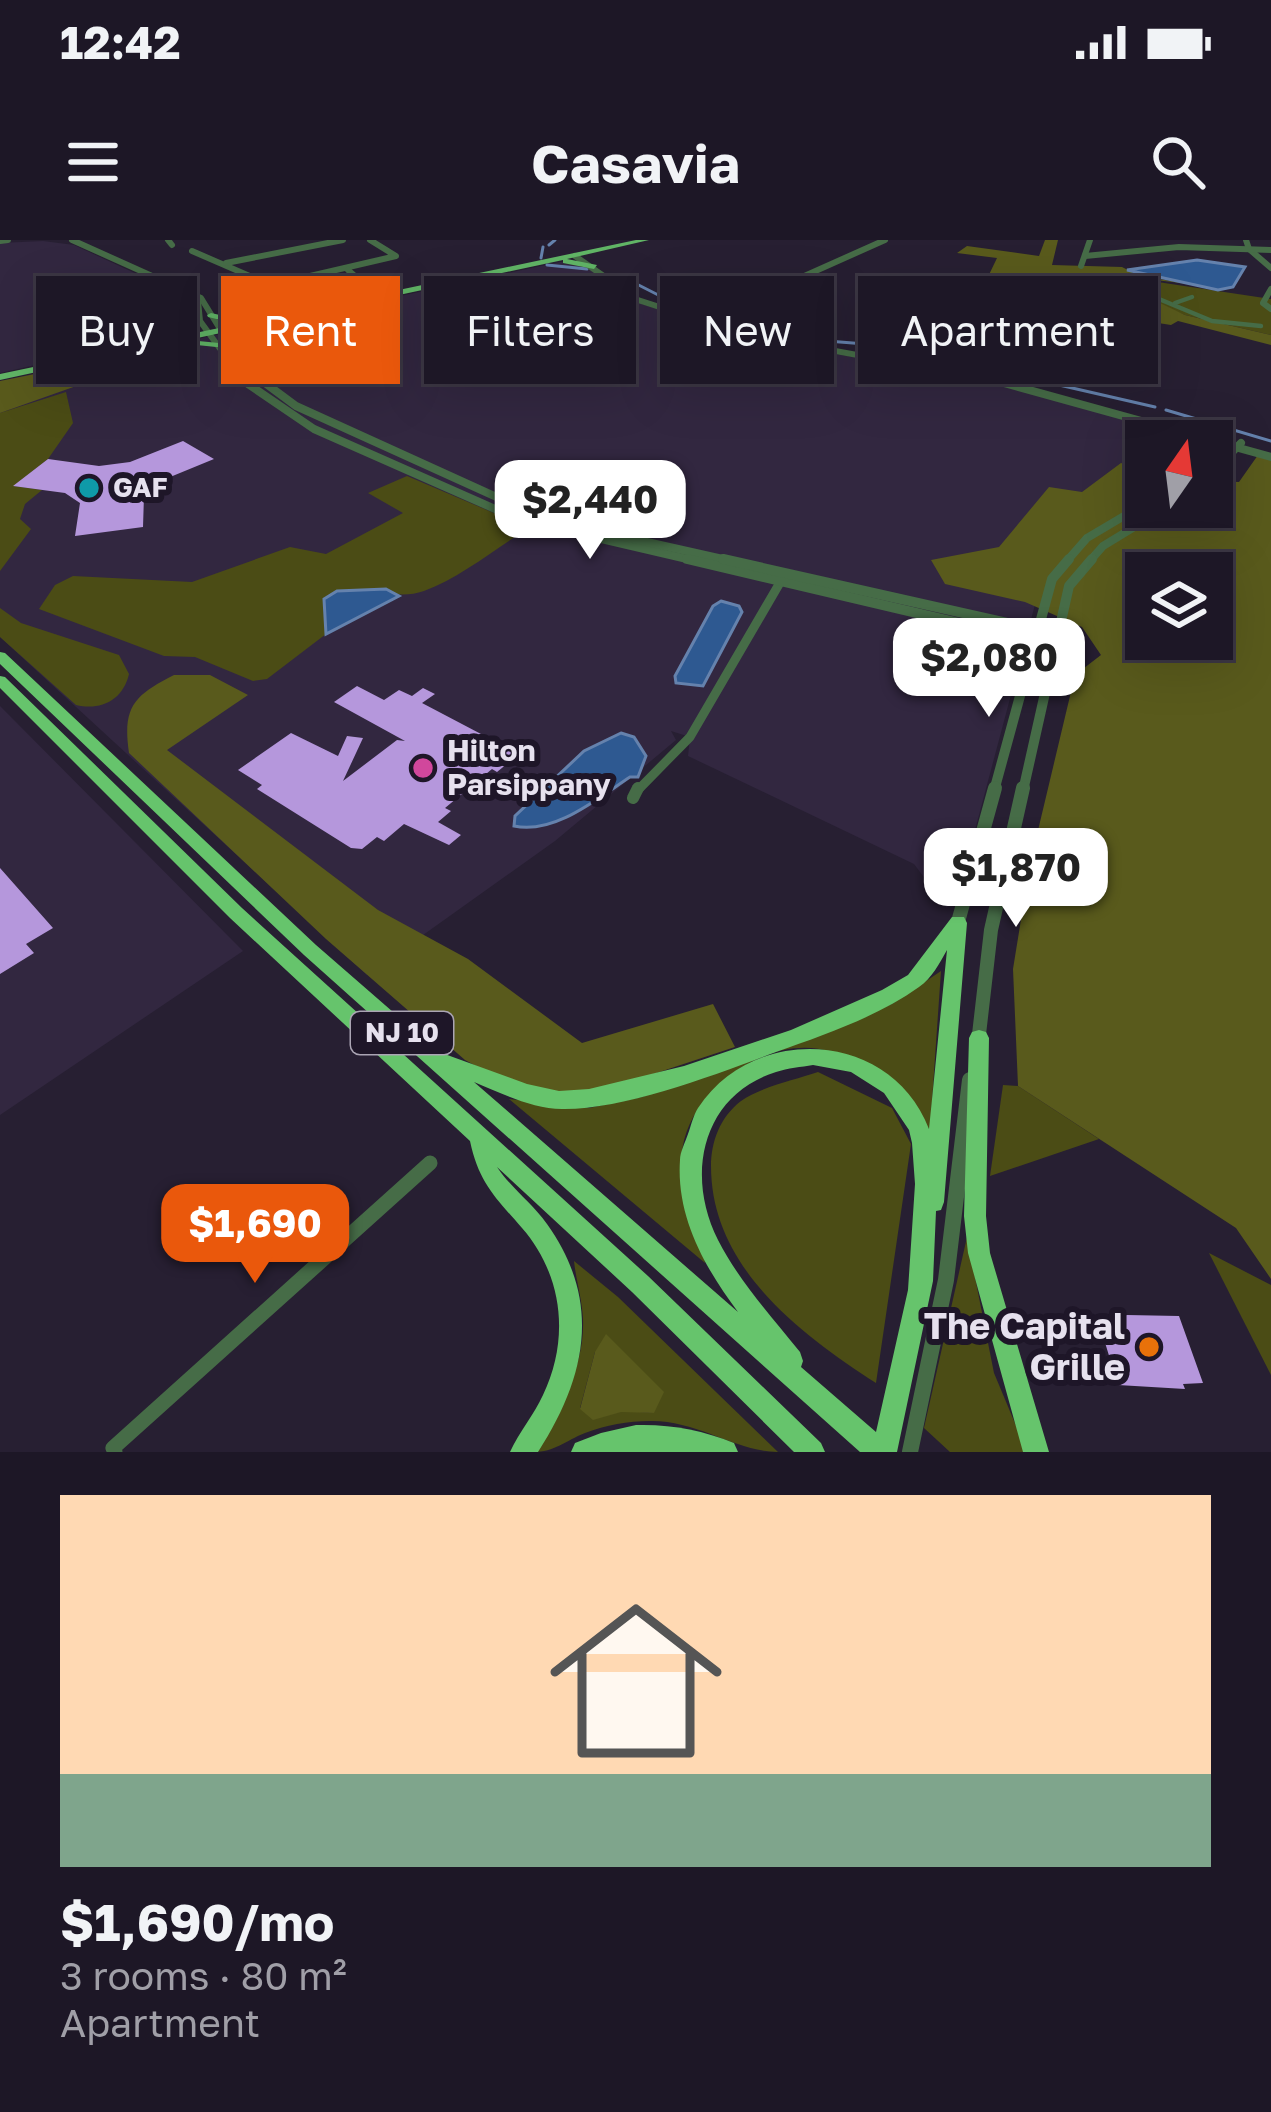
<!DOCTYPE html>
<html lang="en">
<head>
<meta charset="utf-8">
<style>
	:root { --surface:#1d1726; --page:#2a2432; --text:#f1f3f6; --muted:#a09fa7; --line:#3b3643; --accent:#ea580c }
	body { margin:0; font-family:"Golos Text",sans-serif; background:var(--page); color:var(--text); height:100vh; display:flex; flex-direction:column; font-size:45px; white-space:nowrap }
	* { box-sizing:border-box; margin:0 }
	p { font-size:39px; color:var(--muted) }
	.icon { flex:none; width:66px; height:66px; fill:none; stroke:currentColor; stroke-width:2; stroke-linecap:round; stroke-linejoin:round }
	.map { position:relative; height:1212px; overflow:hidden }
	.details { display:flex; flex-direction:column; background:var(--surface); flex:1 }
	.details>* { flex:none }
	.guide { position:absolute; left:36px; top:36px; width:1200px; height:108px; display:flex; gap:24px }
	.needle { width:78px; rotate:14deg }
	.fabs { position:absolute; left:1125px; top:180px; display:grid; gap:24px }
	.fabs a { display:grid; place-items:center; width:108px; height:108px; border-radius:0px; background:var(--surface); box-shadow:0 12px 48px #0002,0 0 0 3px var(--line); font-size:60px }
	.price { position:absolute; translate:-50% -102px; padding:0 27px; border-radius:24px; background:#fff; color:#222; font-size:39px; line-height:78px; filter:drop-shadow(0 3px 6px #0008) }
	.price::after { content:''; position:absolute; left:50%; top:72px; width:36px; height:27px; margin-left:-18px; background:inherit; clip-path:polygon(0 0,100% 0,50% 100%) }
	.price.active { background:var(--accent); color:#fff }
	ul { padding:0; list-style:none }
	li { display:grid; align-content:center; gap:24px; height:636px; padding:0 60px }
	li+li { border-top:3px solid var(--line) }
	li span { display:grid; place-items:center; height:372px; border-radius:0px; color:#555 }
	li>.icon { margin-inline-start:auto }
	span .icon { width:216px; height:216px; fill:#fffc; stroke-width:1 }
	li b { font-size:51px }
	.chip { padding:0 42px; border-radius:0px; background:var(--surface); box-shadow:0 12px 48px #0002,0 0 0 3px var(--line); font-size:42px; line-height:108px }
	.chip.active { background:var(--accent); color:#fff }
	.status { display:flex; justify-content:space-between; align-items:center; height:84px; padding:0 60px; background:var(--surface); direction:ltr }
	.status svg { height:33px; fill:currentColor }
	header { display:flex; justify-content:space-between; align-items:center; height:156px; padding:0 60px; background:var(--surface); font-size:54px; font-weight:700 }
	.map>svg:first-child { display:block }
</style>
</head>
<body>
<div class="status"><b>12:42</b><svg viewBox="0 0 49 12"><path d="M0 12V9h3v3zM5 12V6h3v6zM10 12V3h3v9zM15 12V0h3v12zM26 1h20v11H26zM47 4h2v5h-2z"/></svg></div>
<header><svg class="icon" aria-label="menu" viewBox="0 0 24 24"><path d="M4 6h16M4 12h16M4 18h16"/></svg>Casavia<svg class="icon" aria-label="search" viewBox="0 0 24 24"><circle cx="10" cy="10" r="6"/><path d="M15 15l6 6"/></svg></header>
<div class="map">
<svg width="1271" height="1212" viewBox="0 0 1271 1212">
	<rect width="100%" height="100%" fill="#271f32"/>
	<g fill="#322740">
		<path d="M43,1L74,5L191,59L194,89L0,133V3Z"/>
		<path d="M560,22H574L600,33L642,64L755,100L1015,145L1207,201H1146V258L1041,342L971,605L959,623L947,668L914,624L688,516L690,497L671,491L676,500L555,601L367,735L0,397V141Z"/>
		<path d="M0,466L243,711L0,875Z"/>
	</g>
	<g fill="#4b4c15" fill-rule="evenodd">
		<path d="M1111,35L1271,59V95L1185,75L1094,40Z"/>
		<path d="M976,62L1082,92L1064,104L992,82L981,89L959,82L942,92L972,102L987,99L975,106L923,92Z"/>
		<path d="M66,152L73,183L48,219L14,246L42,250L25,264L20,279L31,289L0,331V173Z"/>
		<path d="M407,236L529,288C496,308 460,338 424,351C391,363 357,338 324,359L326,394L267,439L253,441L195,417L164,416L39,369L55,345L73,336L192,342L290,307L326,314L403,273L368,253Z"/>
		<path d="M0,368L21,383L119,415L129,434C123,460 101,471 76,465L0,397Z"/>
		<path d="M941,731L930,890C923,880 917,868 910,859C899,846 848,818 831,812C769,791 685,852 682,915C680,950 701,989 705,1023L509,859L589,868L642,857L892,764Z"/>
		<path d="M818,832L892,868L911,904L876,1143C799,1093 711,1027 711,926C711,902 720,877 741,861C760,847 795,840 818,832Z"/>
		<path d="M1003,845L1018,846L1099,899L990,936Z"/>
		<path d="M967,997L994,1133L1027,1212H950L924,1188Z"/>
		<path d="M1209,1013L1271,1045V1135Z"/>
		<path d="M574,1021L618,1057L778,1212C737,1212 697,1180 650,1181C628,1181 606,1185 585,1193C565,1201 555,1212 533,1212C558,1171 585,1129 583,1079C582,1059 576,1040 574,1021ZM595,1112L654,1173L580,1168Z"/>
	</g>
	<g fill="#595a1c" fill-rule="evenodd">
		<path d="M1045,0H1058L1052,25L1122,27L1140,36L1190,44L1111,35L1096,40L1137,52L1185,75L1271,95V105L1178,81L1171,85L1126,78L1142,61C1103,51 1062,36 1021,34C1007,33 999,43 986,41L997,18L957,13L967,6L1039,16Z"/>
		<path d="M154,110L164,122L96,139L0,173V141Z"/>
		<path d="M1258,215L1271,219V1039L1236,988L1018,846L1013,729L1030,624L1075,435L1101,415L1082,387L1025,362L945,344L931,320L999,307L1049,247L1082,252L1121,223L1146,231V267H1212V241L1239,242ZM1146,333H1212V399H1146Z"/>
		<path d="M174,435H210L248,455L167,510L378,670L468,719L582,803L713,764L735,807L602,851L551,853L503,841L465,820L326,699L129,513C122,466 135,455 174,435Z"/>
		<path d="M606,1094L664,1152L654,1173L621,1172L593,1180L580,1169L595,1112Z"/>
	</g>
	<g fill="#2e5991" stroke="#6582ad" stroke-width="3">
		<path d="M1197,20L1245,27L1233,47L1218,50L1127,30Z"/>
		<path d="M386,349L399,356L326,394L324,359L337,351Z"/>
		<path d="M721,361L739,366L742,372L703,446L676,443L675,436L713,366Z"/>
		<path d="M621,493L634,497L646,516L638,537H630C598,558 554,595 514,586L515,576L584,511Z"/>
	</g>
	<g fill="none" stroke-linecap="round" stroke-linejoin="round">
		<g stroke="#6582ad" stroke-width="3">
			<path d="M549,5L555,0"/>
			<path d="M541,18L543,7"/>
			<path d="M547,25L587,29"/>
			<path d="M619,35L668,60"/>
			<path d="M676,62L697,69"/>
			<path d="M707,73L802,99L878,105"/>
			<path d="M888,107L1022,136"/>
			<path d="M1033,139L1155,167"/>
			<path d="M1166,170L1271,201"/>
		</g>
	</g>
	<g fill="#b597dc">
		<path d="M959,82L981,89L992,82L1030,93L1018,101L1041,108L1025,118L993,108L1001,103L980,97L972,102L941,92Z"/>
		<path d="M183,201L214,219L158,242L144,255L143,287L75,296L80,263L65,253L13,246L48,219L99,226L130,222Z"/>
		<path d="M357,446L384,460L399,450L412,456L423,448L435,454L422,463L519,514L497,532L492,529L445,568L451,571L438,582L461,595L449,605L404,584L384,601L377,597L362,609L351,608L257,549L262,545L238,530L291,493L338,516L347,496L363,498L343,541L397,500L405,501L334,462Z"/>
		<path d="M0,628L53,688L26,704L34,713L0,734Z"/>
		<path d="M1127,1075L1179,1076L1203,1143L1183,1144L1185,1149L1118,1145L1099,1083Z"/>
	</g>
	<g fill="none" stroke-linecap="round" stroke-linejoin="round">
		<g stroke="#466c47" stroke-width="4.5">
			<path d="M1130,47L1212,81L1261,86"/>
			<path d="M1175,63L1192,57"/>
		</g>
		<g stroke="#466c47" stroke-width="6">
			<path d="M168,0L172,5"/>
			<path d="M1246,0L1249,9L1271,28"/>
			<path d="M192,11L261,41L280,43L396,16L370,0"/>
			<path d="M1085,16L1179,7L1271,10"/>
			<path d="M226,23L343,0"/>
			<path d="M1081,26L1090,0"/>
			<path d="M348,30L380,58"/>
			<path d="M1271,49L1263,63L1271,69"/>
			<path d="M683,76L764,54L885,0"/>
		</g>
		<path stroke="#466c47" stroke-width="9" d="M637,551L690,497L785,334"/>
		<path stroke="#466c47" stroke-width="12" d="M633,558L638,548"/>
		<path stroke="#466c47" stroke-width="15" d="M115,1212L113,1208L430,923"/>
		<g stroke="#466c47" stroke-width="6">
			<path d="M72,0L201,58L233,110L264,143"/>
			<path d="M0,1L8,0"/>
			<path d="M575,16L638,60L743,94L1010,143"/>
			<path d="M192,55L198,61L200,81L245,143"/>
		</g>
		<g stroke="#466c47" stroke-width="8">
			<path d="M242,140L314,189L520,280L700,322"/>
			<path d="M261,140L296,166L514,265L598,291L736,322"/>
			<path d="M993,140L1271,217"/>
			<path d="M1212,233L1241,203"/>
			<path d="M1066,322L1087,298L1146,263"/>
			<path d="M1089,322L1103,306L1167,267"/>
		</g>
		<g stroke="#466c47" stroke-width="10">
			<path d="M687,319L1053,405"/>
			<path d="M723,319L1056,394"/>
			<path d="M994,551L1052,339L1069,319"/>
			<path d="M1023,551L1069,346L1092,319"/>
		</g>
		<g stroke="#466c47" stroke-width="14">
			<path d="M958,682L995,548"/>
			<path d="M978,803L991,690L1023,548"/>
		</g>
		<path stroke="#466c47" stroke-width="16" d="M910,1212L946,1040L970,840"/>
		<path fill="#61b566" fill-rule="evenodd" d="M636,0H649L567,19L597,25L594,29L563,23V20L188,100L219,103V107H216L187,104H184V100L0,140V134L238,84L208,77L207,75L211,73L242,80V83Z"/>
		<g fill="#66c46c" fill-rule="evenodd">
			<path d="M0,412L5,413L316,705L439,812L527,844L559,851L589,849L684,826L791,790L882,750L908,735L952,677H964L967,683L944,962L941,970L936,971L933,1041L897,1212H860L304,715L0,424ZM947,710L929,889C891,790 754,783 698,868C693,876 691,886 688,894C685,903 680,912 680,920C676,977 705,1028 738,1072L474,842C501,853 532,869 562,869C624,870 717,834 776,812C824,795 877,777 919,747C932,738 939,724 947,710ZM813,825L851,832L884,853L909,890L912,903L915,944L908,1050L876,1192L801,1127L803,1121L800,1112C771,1076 739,1041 718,1000C685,935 702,855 776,832C788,828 801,827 813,825Z"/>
			<path d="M0,436L5,437L242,668L648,1036L821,1203L825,1212H794L632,1052L497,927C511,948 532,963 547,984C602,1061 587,1136 538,1212H510C519,1192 534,1175 543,1155C570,1099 563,1035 522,988C495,957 479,943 470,901L230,678L0,448Z"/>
			<path d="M979,790L986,792L989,798L986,976L990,1013L1049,1212H1023L968,1013L964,976L969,798L972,792Z"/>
			<path d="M636,1185C671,1184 702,1190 734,1203L738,1212H571L575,1203L601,1193Z"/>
		</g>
	</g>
	<circle fill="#0f9aa8" stroke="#1e1628" stroke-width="4.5" cx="89" cy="248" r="12"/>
	<circle fill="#d1479c" stroke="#1e1628" stroke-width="4.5" cx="423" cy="528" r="12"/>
	<circle fill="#e8710a" stroke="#1e1628" stroke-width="4.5" cx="1149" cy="1107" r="12"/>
	<g text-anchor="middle" stroke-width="12" stroke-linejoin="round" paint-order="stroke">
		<g font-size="27" font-weight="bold" fill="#e6e1ee" stroke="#1e1628" text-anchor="start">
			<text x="113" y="257">GAF</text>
		</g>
		<rect fill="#1e1628" stroke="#aaa4b3" stroke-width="3" x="351" y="772" width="102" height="42" rx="9"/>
		<g font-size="27" font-weight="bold" fill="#e6e1ee">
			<text x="402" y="802">NJ 10</text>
		</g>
		<g font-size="30" font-weight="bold" fill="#e6e1ee" stroke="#1e1628" text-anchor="start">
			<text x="447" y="521">Hilton<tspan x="447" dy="34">Parsippany</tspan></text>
		</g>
		<g font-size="36" font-weight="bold" fill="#e6e1ee" stroke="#1e1628" text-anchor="end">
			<text x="1125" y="1099">The Capital<tspan x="1125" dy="41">Grille</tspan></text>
		</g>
	</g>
</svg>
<div class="fabs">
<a><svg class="needle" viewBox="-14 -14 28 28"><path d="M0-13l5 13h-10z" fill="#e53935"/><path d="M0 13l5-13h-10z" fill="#a09fa7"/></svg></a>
<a><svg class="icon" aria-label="layers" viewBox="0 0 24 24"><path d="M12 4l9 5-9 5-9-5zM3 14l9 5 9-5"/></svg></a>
</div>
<b class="price" style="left:590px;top:322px">$2,440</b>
<b class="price" style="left:989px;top:480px">$2,080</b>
<b class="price" style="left:1016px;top:690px">$1,870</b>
<b class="price active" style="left:255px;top:1046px">$1,690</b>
<div class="guide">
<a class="chip">Buy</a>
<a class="chip active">Rent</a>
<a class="chip">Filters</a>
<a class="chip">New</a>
<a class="chip">Apartment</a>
</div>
</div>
<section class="details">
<ul>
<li><span style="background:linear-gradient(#ffd9b3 75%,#7fa58c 0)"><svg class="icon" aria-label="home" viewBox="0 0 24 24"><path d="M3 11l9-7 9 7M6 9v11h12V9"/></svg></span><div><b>$1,690/mo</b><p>3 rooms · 80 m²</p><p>Apartment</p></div></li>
</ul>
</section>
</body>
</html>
